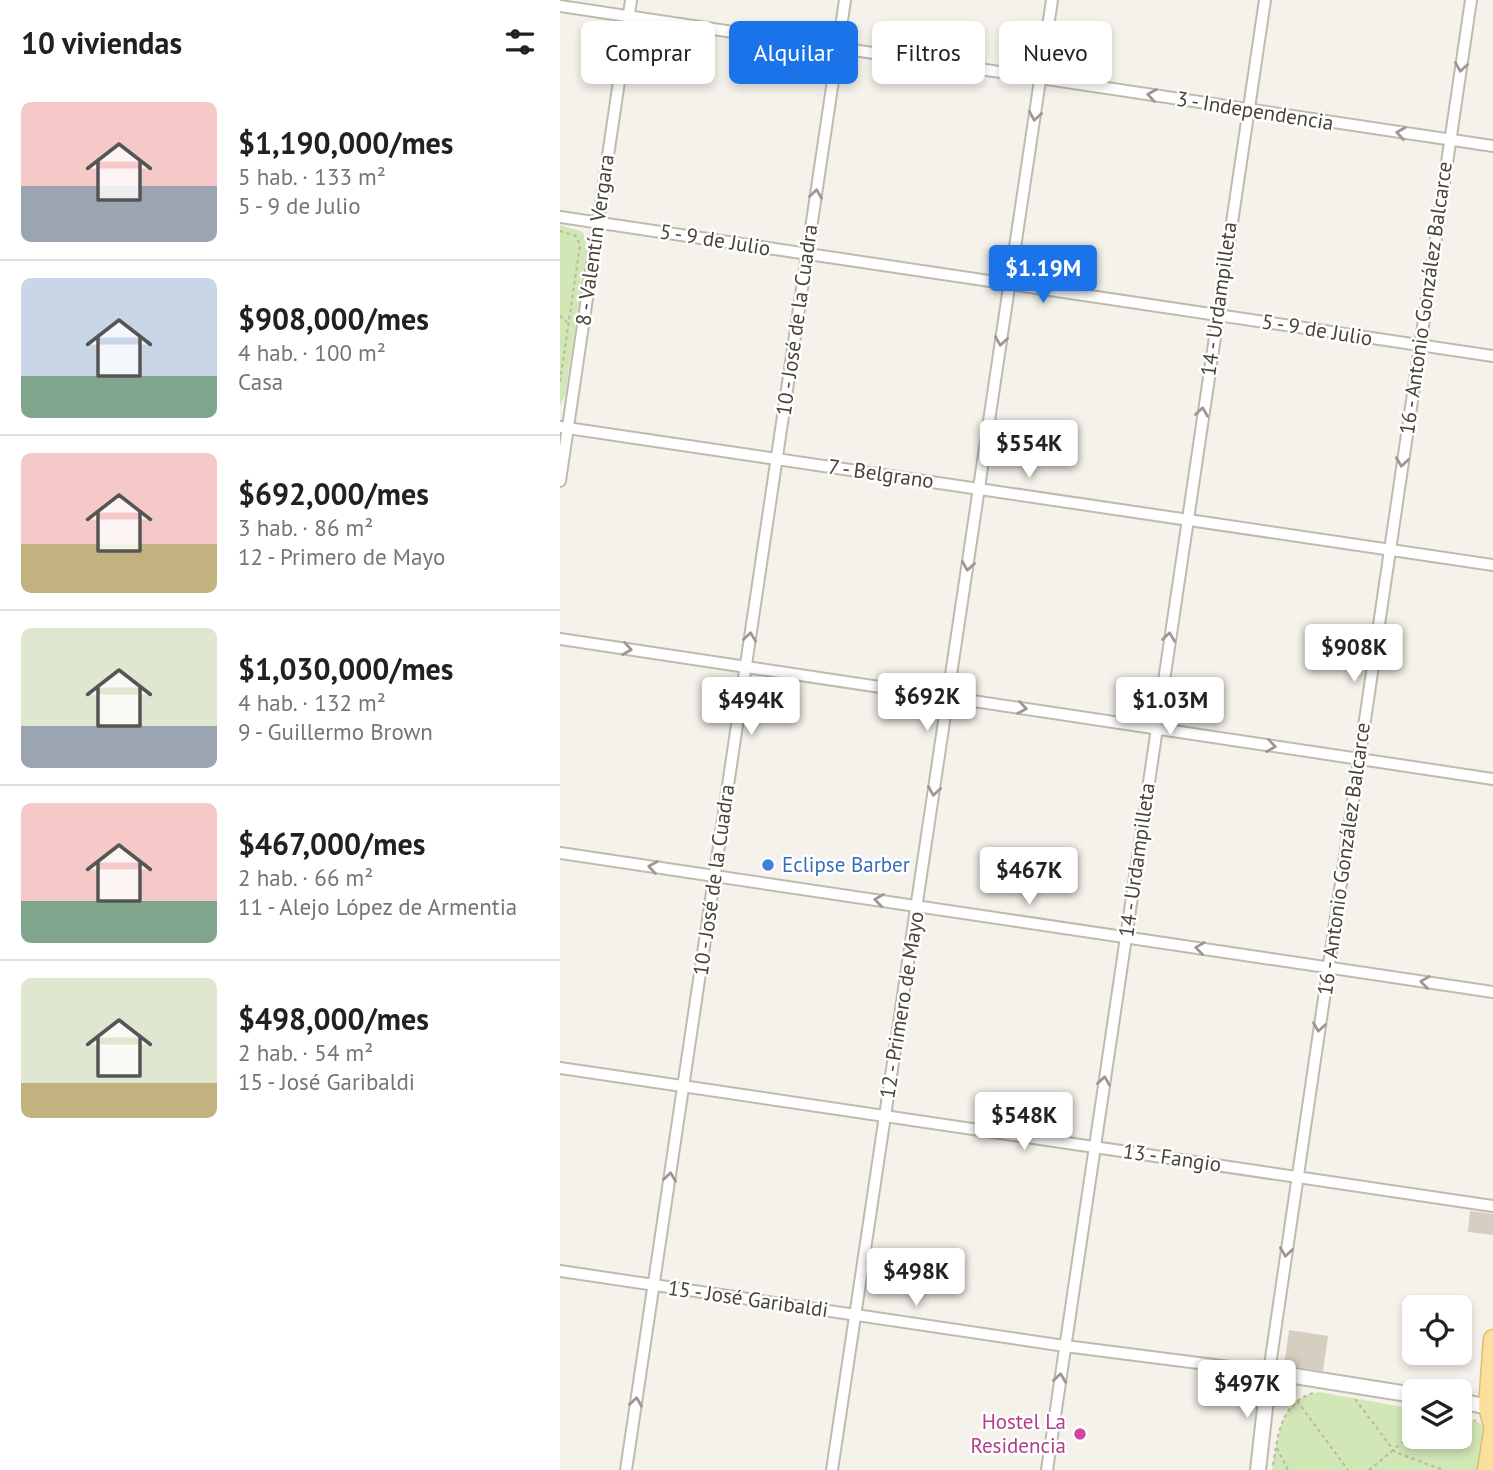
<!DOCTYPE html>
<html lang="es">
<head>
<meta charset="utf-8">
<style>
	:root { --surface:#fff; --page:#f6f6f6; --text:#202124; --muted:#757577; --line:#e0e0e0; --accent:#1a73e8 }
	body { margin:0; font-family:"PT Sans",sans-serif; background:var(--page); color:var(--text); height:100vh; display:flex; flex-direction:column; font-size:26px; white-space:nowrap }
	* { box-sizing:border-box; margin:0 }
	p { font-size:23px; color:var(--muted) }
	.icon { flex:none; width:38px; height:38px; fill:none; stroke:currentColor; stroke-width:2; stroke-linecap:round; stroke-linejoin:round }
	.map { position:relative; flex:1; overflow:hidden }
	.details { display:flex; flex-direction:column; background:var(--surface); width:560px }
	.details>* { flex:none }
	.guide { position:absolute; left:21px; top:21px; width:665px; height:63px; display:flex; gap:14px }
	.controls { position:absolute; left:842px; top:1295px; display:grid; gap:14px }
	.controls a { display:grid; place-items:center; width:70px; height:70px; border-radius:10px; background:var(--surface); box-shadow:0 4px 10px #0003; font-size:35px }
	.price { position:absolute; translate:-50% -60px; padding:0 16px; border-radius:7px; background:#fff; color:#222; font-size:23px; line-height:46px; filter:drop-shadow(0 2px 4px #0008) }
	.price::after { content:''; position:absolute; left:50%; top:42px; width:21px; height:16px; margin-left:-10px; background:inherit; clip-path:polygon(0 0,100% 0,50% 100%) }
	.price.on { background:var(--accent); color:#fff }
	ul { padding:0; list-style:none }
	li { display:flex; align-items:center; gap:21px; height:175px; padding:0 21px }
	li+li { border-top:2px solid var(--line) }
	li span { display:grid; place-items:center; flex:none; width:196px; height:140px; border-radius:10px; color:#555 }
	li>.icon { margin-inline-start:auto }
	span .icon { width:84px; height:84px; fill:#fffc; stroke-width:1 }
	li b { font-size:30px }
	h2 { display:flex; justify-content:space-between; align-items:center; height:84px; padding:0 21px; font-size:30px }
	.pill { padding:0 24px; border-radius:10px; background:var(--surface); box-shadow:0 4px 10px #0003; font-size:24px; line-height:63px }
	.pill.on { background:var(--accent); color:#fff }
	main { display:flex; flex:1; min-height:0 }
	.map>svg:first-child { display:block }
</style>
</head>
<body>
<main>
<section class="details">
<h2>10 viviendas<svg class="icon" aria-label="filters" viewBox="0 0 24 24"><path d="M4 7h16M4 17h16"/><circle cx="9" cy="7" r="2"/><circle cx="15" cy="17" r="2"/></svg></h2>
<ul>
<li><span style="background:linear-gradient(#f6c9c9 60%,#9aa5b1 0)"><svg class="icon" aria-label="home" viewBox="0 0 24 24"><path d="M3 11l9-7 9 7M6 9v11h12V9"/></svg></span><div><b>$1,190,000/mes</b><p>5 hab. · 133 m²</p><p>5 - 9 de Julio</p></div></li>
<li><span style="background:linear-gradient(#c9d6e8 70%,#7fa58c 0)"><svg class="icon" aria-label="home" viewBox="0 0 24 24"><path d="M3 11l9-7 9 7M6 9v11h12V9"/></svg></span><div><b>$908,000/mes</b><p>4 hab. · 100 m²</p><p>Casa</p></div></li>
<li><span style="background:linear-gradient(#f6c9c9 65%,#c2b280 0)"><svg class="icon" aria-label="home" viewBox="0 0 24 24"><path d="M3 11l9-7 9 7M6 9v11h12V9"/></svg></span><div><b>$692,000/mes</b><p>3 hab. · 86 m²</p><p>12 - Primero de Mayo</p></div></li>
<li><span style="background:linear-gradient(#dfe7d0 70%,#9aa5b1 0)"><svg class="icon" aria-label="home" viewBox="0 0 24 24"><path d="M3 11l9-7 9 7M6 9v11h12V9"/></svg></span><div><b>$1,030,000/mes</b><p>4 hab. · 132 m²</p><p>9 - Guillermo Brown</p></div></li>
<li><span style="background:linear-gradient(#f6c9c9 70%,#7fa58c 0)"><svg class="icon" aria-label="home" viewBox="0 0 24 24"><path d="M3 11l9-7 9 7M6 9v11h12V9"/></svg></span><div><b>$467,000/mes</b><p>2 hab. · 66 m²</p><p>11 - Alejo López de Armentia</p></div></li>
<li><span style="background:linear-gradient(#dfe7d0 75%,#c2b280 0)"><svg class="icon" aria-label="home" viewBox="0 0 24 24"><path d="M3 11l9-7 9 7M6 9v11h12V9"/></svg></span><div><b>$498,000/mes</b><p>2 hab. · 54 m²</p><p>15 - José Garibaldi</p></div></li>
</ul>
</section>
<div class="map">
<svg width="933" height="1470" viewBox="0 0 933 1470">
	<rect width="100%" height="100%" fill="#f5f2eb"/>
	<g fill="#d1e7b6">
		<path d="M0,225L23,232L27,249L5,396L0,405Z"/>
		<path d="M759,1392L854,1409V1437H900V1417L920,1423L925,1430L921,1470H712C718,1438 719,1398 759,1392Z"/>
	</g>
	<g fill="#d6cec1">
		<path d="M910,1211L933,1214V1235L908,1232Z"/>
		<path d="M729,1330L768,1336L763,1371L729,1366L725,1360Z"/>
	</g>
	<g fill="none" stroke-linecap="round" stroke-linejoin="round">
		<g stroke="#c0baae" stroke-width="14">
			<g id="minor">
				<path d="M0,6L933,146"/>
				<path d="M0,217L933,356"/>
				<path d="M0,427L933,565"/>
				<path d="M0,481L71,0"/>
				<path d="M0,639L933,779"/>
				<path d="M0,853L933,992"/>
				<path d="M0,1068L933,1206"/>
				<path d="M0,1271L505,1346L709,1372L911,0"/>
				<path d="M66,1470L285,0"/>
				<path d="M272,1470L492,0"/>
				<path d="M487,1470L705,0"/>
			</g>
		</g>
		<g stroke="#c0baae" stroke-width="18">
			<g id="tertiary">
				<path d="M900,1401L933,1408"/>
				<path d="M698,1470L709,1372L854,1395"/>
			</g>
		</g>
		<g stroke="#dfbd6f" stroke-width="21">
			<g id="primary">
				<path d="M933,1339L928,1407L933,1425"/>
				<path d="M927,1470L933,1432"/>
			</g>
		</g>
		<g stroke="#c1b5a0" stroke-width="2" stroke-dasharray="3.5 3.5" stroke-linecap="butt">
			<path d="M0,231L16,236L20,245L0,382"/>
			<path d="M0,316L7,322"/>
			<path d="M795,1399L835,1452L883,1470"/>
			<path d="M737,1401L788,1470"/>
			<path d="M900,1417L916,1421"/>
			<path d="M717,1448L728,1470"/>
			<path d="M713,1465C718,1435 720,1404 753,1393"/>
			<path d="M809,1470L854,1433"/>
		</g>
		<use href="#minor" stroke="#fff" stroke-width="10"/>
		<use href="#tertiary" stroke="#fff" stroke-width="14"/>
		<use href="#primary" stroke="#fadf9f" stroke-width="18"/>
	</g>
	<defs><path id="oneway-chevron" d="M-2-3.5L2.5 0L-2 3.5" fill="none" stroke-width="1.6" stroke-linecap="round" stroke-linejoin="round" transform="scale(1.75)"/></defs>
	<g stroke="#9b9892">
		<use href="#oneway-chevron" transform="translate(901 67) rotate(99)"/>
		<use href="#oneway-chevron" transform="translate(592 95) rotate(-171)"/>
		<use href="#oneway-chevron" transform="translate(475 116) rotate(99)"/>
		<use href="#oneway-chevron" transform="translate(841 133) rotate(-171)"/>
		<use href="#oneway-chevron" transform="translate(256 194) rotate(-82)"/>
		<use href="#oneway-chevron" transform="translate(441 341) rotate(99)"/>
		<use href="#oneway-chevron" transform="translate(642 412) rotate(-82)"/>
		<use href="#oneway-chevron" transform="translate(842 462) rotate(98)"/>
		<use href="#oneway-chevron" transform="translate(408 566) rotate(99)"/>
		<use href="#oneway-chevron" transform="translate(190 637) rotate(-82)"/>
		<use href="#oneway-chevron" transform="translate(609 637) rotate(-82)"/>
		<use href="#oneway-chevron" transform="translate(67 649) rotate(9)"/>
		<use href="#oneway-chevron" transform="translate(462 708) rotate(9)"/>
		<use href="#oneway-chevron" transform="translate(711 746) rotate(9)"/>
		<use href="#oneway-chevron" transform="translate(374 791) rotate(99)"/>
		<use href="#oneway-chevron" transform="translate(93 867) rotate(-171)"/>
		<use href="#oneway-chevron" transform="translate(319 900) rotate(-172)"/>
		<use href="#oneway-chevron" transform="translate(640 948) rotate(-172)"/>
		<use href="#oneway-chevron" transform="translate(865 982) rotate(-172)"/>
		<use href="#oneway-chevron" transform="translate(759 1027) rotate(98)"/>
		<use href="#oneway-chevron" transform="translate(544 1081) rotate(-82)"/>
		<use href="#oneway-chevron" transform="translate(110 1177) rotate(-82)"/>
		<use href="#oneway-chevron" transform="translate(726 1252) rotate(98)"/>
		<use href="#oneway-chevron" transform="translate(500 1378) rotate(-82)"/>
		<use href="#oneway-chevron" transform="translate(76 1402) rotate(-82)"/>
	</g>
	<circle fill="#3f7fe0" stroke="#fff" stroke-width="2.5" cx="208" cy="865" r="7"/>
	<circle fill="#d1479c" stroke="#fff" stroke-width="2.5" cx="520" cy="1434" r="7"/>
	<g text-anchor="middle" stroke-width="5" stroke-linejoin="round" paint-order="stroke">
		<g font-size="21" fill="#494339" stroke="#fff">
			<text transform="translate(695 111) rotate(9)" y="7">3 - Independencia</text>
			<text transform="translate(35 240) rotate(-82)" y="7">8 - Valentín Vergara</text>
			<text transform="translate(155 240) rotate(9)" y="7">5 - 9 de Julio</text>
			<text transform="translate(866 298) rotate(-82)" y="7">16 - Antonio González Balcarce</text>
			<text transform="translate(659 299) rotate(-82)" y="7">14 - Urdampilleta</text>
			<text transform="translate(237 320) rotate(-82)" y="7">10 - José de la Cuadra</text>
			<text transform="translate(757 330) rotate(9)" y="7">5 - 9 de Julio</text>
			<text transform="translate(321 474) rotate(8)" y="7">7 - Belgrano</text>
			<text transform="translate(784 859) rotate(-82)" y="7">16 - Antonio González Balcarce</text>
			<text transform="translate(577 860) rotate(-82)" y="7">14 - Urdampilleta</text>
			<text transform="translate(154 880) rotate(-82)" y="7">10 - José de la Cuadra</text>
			<text transform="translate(342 1005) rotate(-81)" y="7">12 - Primero de Mayo</text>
			<text transform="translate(612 1158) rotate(8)" y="7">13 - Fangio</text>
			<text transform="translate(188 1299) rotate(8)" y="7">15 - José Garibaldi</text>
		</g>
		<g font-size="21" fill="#366cbe" stroke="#fff" text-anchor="start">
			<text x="222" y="872">Eclipse Barber</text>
		</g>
		<g font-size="21" fill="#b23c85" stroke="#fff" text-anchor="end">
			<text x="506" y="1429">Hostel La<tspan x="506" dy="24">Residencia</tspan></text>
		</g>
	</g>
</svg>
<div class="controls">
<a><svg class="icon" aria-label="locate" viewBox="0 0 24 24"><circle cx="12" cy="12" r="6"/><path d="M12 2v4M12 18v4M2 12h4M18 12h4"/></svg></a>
<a><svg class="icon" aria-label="layers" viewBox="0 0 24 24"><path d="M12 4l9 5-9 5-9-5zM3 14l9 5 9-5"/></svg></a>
</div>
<b class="price on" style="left:483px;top:305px">$1.19M</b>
<b class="price" style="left:469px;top:480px">$554K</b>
<b class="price" style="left:794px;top:684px">$908K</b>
<b class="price" style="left:367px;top:733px">$692K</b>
<b class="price" style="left:191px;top:737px">$494K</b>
<b class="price" style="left:610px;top:737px">$1.03M</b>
<b class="price" style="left:469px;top:907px">$467K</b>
<b class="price" style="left:464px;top:1152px">$548K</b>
<b class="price" style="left:356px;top:1308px">$498K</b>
<b class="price" style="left:687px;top:1420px">$497K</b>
<div class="guide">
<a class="pill">Comprar</a>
<a class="pill on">Alquilar</a>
<a class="pill">Filtros</a>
<a class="pill">Nuevo</a>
</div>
</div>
</main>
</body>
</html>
